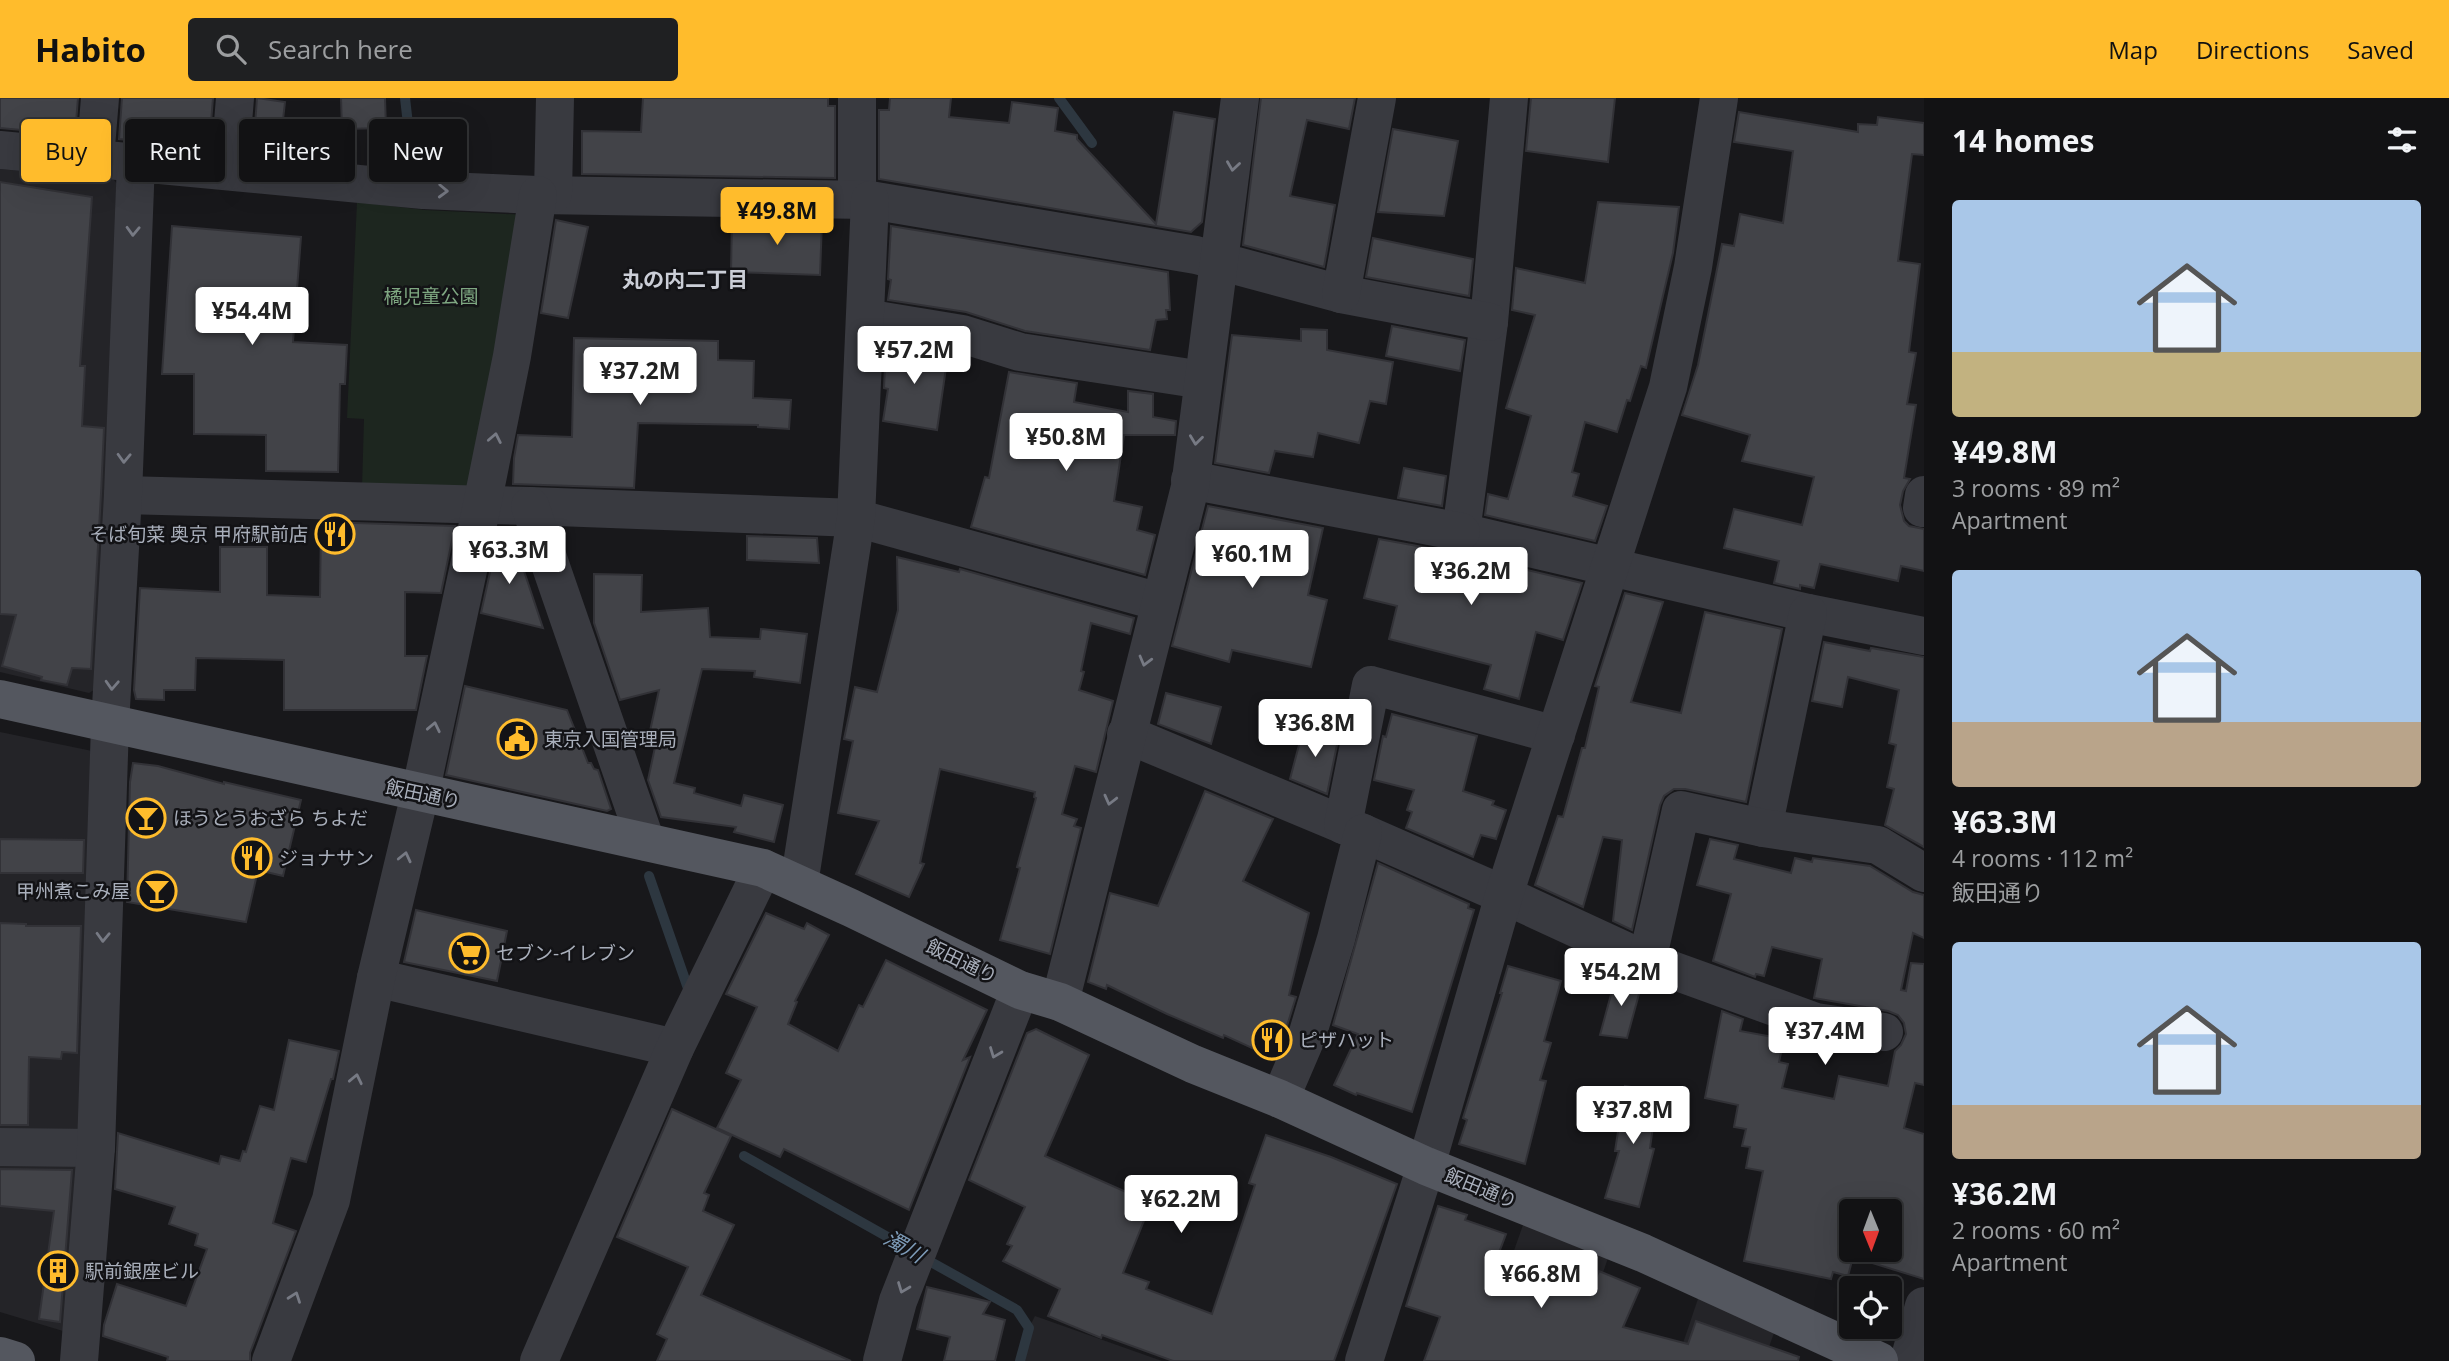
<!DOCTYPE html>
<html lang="en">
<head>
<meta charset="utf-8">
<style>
	:root { --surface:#121214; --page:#1f2022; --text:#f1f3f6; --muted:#9c9ea0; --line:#313234; --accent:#ffbc2c }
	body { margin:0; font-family:"Open Sans","Noto Sans JP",sans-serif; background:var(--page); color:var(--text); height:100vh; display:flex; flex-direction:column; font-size:26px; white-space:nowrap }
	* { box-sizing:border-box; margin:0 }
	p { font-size:23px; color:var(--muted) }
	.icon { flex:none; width:38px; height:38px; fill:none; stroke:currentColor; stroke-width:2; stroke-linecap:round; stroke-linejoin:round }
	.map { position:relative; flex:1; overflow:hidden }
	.details { display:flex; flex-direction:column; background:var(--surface); width:525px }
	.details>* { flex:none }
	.hud { position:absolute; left:21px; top:21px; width:665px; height:63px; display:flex; gap:14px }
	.needle { width:46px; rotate:179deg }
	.buttons { position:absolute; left:1839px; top:1101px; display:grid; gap:14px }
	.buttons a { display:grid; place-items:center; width:63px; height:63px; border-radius:7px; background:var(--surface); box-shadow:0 7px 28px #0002,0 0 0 2px var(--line); font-size:35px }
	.price { position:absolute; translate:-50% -60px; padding:0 16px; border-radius:7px; background:#fff; color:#222; font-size:23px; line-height:46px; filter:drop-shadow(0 2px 4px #0008) }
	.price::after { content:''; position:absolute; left:50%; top:42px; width:21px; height:16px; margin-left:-10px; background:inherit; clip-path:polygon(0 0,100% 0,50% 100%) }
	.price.on { background:var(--accent); color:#111 }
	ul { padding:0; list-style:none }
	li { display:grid; align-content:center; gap:14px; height:371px; padding:0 28px }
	li span { display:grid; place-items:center; height:217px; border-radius:7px; color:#555 }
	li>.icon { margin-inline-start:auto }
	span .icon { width:126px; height:126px; fill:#fffc; stroke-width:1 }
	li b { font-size:30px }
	h2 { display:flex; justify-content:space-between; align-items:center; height:84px; padding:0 28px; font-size:30px }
	.tag { padding:0 24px; border-radius:7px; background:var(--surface); box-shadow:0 7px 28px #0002,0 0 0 2px var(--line); font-size:24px; line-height:63px }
	.tag.on { background:var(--accent); color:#111 }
	header { display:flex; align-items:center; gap:42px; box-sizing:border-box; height:98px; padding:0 35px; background:var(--accent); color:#111 }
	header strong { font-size:33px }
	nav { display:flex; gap:38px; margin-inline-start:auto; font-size:24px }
	.search { width:490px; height:63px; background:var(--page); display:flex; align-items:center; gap:18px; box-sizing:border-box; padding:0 24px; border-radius:7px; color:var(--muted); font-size:26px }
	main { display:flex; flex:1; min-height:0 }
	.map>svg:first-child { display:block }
</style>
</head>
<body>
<header>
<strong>Habito</strong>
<div class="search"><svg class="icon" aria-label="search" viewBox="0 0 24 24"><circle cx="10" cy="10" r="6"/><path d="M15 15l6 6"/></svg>Search here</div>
<nav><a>Map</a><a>Directions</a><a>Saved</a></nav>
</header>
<main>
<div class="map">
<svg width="1924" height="1263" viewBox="0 0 1924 1263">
	<rect width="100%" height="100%" fill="#18181b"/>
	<g fill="#242428">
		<path d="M0,71L114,82L121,91L100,588L89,595L0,574Z"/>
		<path d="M0,634L97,654L73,1236L0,1214Z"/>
		<path d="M1529,1110L1614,1143L1572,1263H1475Z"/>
		<path d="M1704,1183L1780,1218L1764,1263H1677Z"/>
		<path d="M1035,1218L1162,1263H1021L1029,1230Z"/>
	</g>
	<path fill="#1d261f" d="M357,104L425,112L526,117L474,393L362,390L364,321L347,320Z"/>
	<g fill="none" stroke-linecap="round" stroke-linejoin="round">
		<g stroke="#2d3740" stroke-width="10">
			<path d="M405,0L414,79"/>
			<path d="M1059,0L1092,45"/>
			<path d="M649,778L690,896"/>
			<path d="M744,1058L909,1151"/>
			<path d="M922,1159L1017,1212L1029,1230L1020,1263"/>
		</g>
	</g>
	<g fill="#424348" stroke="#323237" stroke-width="2" fill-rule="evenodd">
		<path d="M0,0H78L75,37L0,30Z"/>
		<path d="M122,0H213L209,50L119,41Z"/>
		<path d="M257,0L285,4L282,31L337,28L338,62L253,54Z"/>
		<path d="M341,0H385L386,30L342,31Z"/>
		<path d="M643,0H828V8H835V80L582,76V33L641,34Z"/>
		<path d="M890,0H951L949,19L1009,25L1012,4L1058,10L1055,33L1077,37V41L1156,126L1174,14L1215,21L1202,124L1191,134L879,81V12H889Z"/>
		<path d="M1261,0H1355L1349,31L1307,22L1290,98L1335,107L1324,169L1243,147Z"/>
		<path d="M1531,0H1615L1608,64L1526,53Z"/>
		<path d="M1739,14L1858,34V26L1877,27L1878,19L1924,25V57L1912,56L1898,163L1920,166L1909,254L1916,255L1907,306L1916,307L1904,380L1910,381L1903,393L1900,407L1904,423L1909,428L1924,431V473L1901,468L1898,483L1820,466L1814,490L1800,487V491L1774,485L1779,463L1724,450L1734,411L1802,427L1814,379L1742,363L1750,337L1682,317L1698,267L1722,146L1734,148L1740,116L1783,125L1793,53L1734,44Z"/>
		<path d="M1393,31L1458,43L1444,118L1378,114Z"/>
		<path d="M0,84L92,99L80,268H85L82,328L104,330L101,396L91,571L72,570L67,587L41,582L42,579L2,568L16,517L0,516Z"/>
		<path d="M1598,104L1679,109L1673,155L1646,270L1641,268L1630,303L1627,302L1617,334L1585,324L1572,374L1579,376L1573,398L1607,408L1595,443L1485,417L1488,396L1508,401L1531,318L1506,310L1535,217L1512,212L1516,170L1585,185Z"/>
		<path d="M556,122L588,129L568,220L541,215Z"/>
		<path d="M732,122L822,123L820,177L731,174Z"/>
		<path d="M172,128L301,139L293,244L347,247L345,286H340L338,374L266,373V337L194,336V276H162Z"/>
		<path d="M891,128L1168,174L1170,212H1166L1167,221L1156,222L1150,252L1025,233L966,214L888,202L891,182L888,181Z"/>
		<path d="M1373,140L1473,161L1469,198L1366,179Z"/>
		<path d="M1392,228L1465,242L1460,273L1386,258Z"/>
		<path d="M1301,231L1327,232V252L1393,264L1386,306L1370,303L1359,345L1318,335L1313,359L1275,353L1269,375L1215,365L1232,237L1301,243Z"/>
		<path d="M574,240L718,243V262L754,263L753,300L791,302L789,331L758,329V327L638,325L634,390L513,386L514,360L518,337L572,339Z"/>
		<path d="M886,246L948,256L937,332L883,323L888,291L884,290Z"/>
		<path d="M1009,274L1077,285L1074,304L1128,314V293L1153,296V319L1176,323L1175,337H1124L1114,403L1142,409L1137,432L1155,437L1145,477L971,429L985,379L989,380Z"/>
		<path d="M1404,370L1446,378L1442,408L1398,400Z"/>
		<path d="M1208,408L1323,430L1308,497L1327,502L1311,569L1232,552L1229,564L1172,548Z"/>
		<path d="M321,424L455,428L441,495L405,494V558H427L416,612H284V562L196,560L195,592H164V602L136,601L134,592L140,490L220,494V449H267V497L320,499Z"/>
		<path d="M500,429H503L501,435L513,440L543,530L481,515Z"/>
		<path d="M747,438L817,440L819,465L747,462Z"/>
		<path d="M1379,441L1456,455L1582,485L1563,542L1536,534L1519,601L1484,591L1491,567L1389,541L1397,508L1364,500Z"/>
		<path d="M897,459L959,474L960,471L1134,520L1130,536L1091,525L1081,573L1084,574L1079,592L1113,603L1096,674L1075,668L1062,716L1077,721L1074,728L1081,730L1050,856L1000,842L1020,770L1017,769L1036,700L1034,699L1035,694L940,671L920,765L924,766L909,799L856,776L879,723L838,715L853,643L844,641L855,589L877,594L898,512Z"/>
		<path d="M594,476L642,477L641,514L708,510L710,539L760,541L761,531L807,536L800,585L754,579L755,573L702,571L674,685L695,690L694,695L741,708L744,697L783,707L774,744L734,734L736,729L661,719L648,682L658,635L650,633L659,592L620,602L594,525Z"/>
		<path d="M1625,495L1663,504L1631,604L1681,615L1705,514L1782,531L1746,704L1685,691H1674L1664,698L1660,707L1632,832L1613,823L1622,742L1603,739L1583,809L1535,787L1558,718L1563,719L1582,650H1585L1599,589L1595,588Z"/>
		<path d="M1824,544L1870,553L1871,550L1924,559V749L1885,727L1894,691L1887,689L1896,647L1889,645L1899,592L1848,579L1842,609L1812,603Z"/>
		<path d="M465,588L567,612L588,665H591L594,671L598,672L611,711L607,713L446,677Z"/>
		<path d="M1166,595L1221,609L1211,646L1158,626Z"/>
		<path d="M1392,616L1477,638L1463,693L1494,703L1492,707L1506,712L1496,741L1481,737L1473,759L1406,730L1412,714L1407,712L1414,692L1374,682L1383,638L1386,639Z"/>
		<path d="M1304,628L1339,637L1327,696L1290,681Z"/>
		<path d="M133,665L158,668L224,686V684L301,702L283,778L258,772L246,824L127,804L130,684Z"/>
		<path d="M1205,693L1273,721L1243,783L1309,815L1289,897L1296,899L1286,931L1274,960L1224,937L1223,940L1167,916L1107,887L1106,891L1088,884L1110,795L1158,808Z"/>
		<path d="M0,741L84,742L83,775H0Z"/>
		<path d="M1710,741L1738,747L1734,761L1791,775L1795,760L1812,764L1813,760L1870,768L1913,794L1924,797V840L1913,835L1901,892L1906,893L1911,865L1924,866V987L1915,985L1904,1030L1924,1036V1181L1853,1159L1848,1178L1833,1174L1831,1181L1744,1163L1763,1073L1746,1070L1750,1049L1742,1048L1746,1031L1734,1029L1738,1007L1705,1000L1722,913L1743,921L1740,933L1784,941L1779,964L1788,966L1782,990L1834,1001L1839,978L1888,988L1895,953L1901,947L1906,936L1904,925L1898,917L1888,913L1814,900L1822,861L1772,849L1764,878L1756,876L1755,879L1713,863L1731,796L1697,787ZM1852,1113H1890V1152H1852Z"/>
		<path d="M1378,765L1469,806L1468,810L1474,812L1412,1014L1357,995L1356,997L1334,987L1358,936L1333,927Z"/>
		<path d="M416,812L507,833L497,883L404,864Z"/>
		<path d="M766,815L804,831L807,825L829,837L795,903L797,904L788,926L838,953L859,907L863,909L886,862L987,912L963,962L970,959L909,1112L784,1051L780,1059L717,1030L741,982L726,975L757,909L726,896Z"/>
		<path d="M0,825L26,826V828H81L77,955L62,954L61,961L29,959L28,1027H0Z"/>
		<path d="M1508,868L1561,883L1544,943L1551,945L1540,982L1546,983L1525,1066L1459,1046L1467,1022L1463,1020L1502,895H1500Z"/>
		<path d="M1616,878L1642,885L1627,940L1600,937Z"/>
		<path d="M1036,931L1089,957L1045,1058L1151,1105L1123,1175L1149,1184L1146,1191L1212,1216L1255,1087L1249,1085L1266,1037L1331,1059L1397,1086L1334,1263H1173L1102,1237L1101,1240L1048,1218L1060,1191L1003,1163L1012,1148L1007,1146L1025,1109L969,1082L1027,935Z"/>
		<path d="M289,942L339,953L333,981H331L306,1064L291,1060L273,1125L296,1133L250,1255V1263H167L168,1259L103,1238L104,1227L117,1186L186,1208L207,1151L195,1147L198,1136L169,1126L175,1109L115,1091L118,1035L219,1066L221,1058L240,1063L243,1053L246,1054L260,1008L274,1012Z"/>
		<path d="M1625,988L1658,993L1650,1050L1654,1051L1639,1109L1605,1100L1619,1053H1615Z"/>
		<path d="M672,1011L731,1038L704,1095L709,1097L703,1113L734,1127L701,1197L851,1263H657L667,1241L657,1236L688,1169L617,1139Z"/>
		<path d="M0,1071L72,1072L60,1224L39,1221L54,1113L0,1108Z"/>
		<path d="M1438,1108L1467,1117L1465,1122L1506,1136L1497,1160L1590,1193L1599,1173L1640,1190L1623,1229L1688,1246L1696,1223L1799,1259L1798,1263H1424L1440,1219L1406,1208Z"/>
		<path d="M927,1189L990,1204L983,1216L1005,1222L995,1263H944L950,1239L917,1231Z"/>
	</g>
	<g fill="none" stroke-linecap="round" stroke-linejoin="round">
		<g stroke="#393a40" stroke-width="38">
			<path d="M857,0V102"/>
			<path d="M1509,0L1489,224L1461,434L1808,515L1924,538"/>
			<path d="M0,52L423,92L538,97L870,102L1196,157L1341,196L1489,224"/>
			<path d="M95,61L100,0"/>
			<path d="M229,73L235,0"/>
			<path d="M553,96L555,0"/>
			<path d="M1341,196L1377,0"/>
			<path d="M865,220L962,236L1020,254L1203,282"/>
			<path d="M1190,382L1461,434"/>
			<path d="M123,397L530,408L856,420L1160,504"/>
			<path d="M530,408L646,744"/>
			<path d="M1922,410L1924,397"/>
			<path d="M1126,636L1363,735L1504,797L1647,863L1816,924L1884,934"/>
			<path d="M1343,727L1371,587L1556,637"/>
			<path d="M1763,730L1808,515"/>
			<path d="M799,786L856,420L870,102"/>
			<path d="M1647,863L1681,712L1763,730L1878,747L1924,775"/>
			<path d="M376,880L675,950"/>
			<path d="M1060,904L1190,389L1240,0"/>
			<path d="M1280,1001L1307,938L1336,841L1363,735"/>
			<path d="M0,1049L96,1050"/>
			<path d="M79,1263L96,1050L110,627L123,397L136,64"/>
			<path d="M271,1263L331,1102L376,880L420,696L482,407L512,258L538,97"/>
			<path d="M539,1263L675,950L763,770"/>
			<path d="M882,1263L898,1203L1020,892"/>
			<path d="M1364,1263L1426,1068L1504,797L1668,289L1693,169L1719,0"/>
			<path d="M1909,1263L1924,1208"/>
		</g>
		<g stroke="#54575f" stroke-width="38">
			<path d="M0,601L763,770L851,810L1020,892L1060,904L1193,966L1280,1001L1426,1068L1643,1155L1879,1263"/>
			<path d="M0,1258L16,1263"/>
		</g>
	</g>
	<defs><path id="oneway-chevron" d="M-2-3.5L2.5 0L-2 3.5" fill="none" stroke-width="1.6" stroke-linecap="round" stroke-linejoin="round" transform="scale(1.75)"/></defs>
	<g stroke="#777a84">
		<use href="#oneway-chevron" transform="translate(1233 68) rotate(98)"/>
		<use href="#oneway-chevron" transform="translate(443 93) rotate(2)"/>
		<use href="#oneway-chevron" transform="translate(133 133) rotate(92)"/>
		<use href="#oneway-chevron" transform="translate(495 340) rotate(-79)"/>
		<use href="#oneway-chevron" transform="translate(1196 342) rotate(97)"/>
		<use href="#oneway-chevron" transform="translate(124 360) rotate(92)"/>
		<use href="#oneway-chevron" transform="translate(1145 563) rotate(105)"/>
		<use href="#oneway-chevron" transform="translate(112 587) rotate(93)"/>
		<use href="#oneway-chevron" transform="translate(434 629) rotate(-78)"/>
		<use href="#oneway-chevron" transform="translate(1110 702) rotate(104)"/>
		<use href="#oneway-chevron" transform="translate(405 759) rotate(-77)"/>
		<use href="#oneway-chevron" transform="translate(103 839) rotate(92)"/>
		<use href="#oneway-chevron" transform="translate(995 955) rotate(111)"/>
		<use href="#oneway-chevron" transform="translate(356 981) rotate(-78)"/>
		<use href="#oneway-chevron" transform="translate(903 1190) rotate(111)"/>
		<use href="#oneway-chevron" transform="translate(295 1199) rotate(-70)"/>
	</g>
	<defs>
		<g id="restaurant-ring" transform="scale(2.0125)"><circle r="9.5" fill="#131316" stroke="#ffbc2c" stroke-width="1.5"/><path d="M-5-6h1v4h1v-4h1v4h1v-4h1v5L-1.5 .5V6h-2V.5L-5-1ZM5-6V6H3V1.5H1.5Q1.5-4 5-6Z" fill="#ffbc2c"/></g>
		<g id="civic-ring" transform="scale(2.0125)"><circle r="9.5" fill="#131316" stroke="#ffbc2c" stroke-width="1.5"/><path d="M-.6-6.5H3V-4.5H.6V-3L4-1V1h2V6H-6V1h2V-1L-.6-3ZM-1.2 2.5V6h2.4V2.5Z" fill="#ffbc2c"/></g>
		<g id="bar-ring" transform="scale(2.0125)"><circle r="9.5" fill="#131316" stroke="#ffbc2c" stroke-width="1.5"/><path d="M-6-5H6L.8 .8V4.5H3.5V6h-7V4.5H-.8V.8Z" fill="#ffbc2c"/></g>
		<g id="supermarket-ring" transform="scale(2.0125)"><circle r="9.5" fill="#131316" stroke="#ffbc2c" stroke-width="1.5"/><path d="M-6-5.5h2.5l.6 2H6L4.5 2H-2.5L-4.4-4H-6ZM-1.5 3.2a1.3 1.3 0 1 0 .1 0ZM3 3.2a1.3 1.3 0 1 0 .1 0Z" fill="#ffbc2c"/></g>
		<g id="building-ring" transform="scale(2.0125)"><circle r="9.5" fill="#131316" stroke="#ffbc2c" stroke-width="1.5"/><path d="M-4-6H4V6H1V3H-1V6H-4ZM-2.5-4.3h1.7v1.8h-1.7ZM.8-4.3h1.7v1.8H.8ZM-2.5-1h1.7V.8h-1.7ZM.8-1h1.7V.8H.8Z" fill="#ffbc2c"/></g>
	</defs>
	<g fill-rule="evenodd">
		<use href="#restaurant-ring" x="335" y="436"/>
		<use href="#civic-ring" x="517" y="641"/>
		<use href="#bar-ring" x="146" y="720"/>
		<use href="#restaurant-ring" x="252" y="760"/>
		<use href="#bar-ring" x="157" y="793"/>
		<use href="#supermarket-ring" x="469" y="855"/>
		<use href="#restaurant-ring" x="1272" y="942"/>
		<use href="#building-ring" x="58" y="1173"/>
	</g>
	<g text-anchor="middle" stroke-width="5" stroke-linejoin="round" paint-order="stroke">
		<g font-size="19" fill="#7fa882" stroke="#131316">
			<text x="431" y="205">橘児童公園</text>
		</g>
		<g font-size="19" fill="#a9afbb" stroke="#131316" text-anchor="start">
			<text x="308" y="443" text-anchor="end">そば旬菜 奥京 甲府駅前店</text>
			<text x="544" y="648">東京入国管理局</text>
			<text x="173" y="727">ほうとうおざら ちよだ</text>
			<text x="279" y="767">ジョナサン</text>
			<text x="130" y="800" text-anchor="end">甲州煮こみ屋</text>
			<text x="496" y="862">セブン-イレブン</text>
			<text x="1299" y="949">ピザハット</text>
			<text x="85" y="1180">駅前銀座ビル</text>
		</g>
		<g font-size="19" fill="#a9afbb" stroke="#131316">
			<text transform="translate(423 696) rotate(12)" y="7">飯田通り</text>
			<text transform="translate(962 863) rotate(26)" y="7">飯田通り</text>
			<text transform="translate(1481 1090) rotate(22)" y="7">飯田通り</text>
		</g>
		<g font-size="21" font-weight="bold" fill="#cbced7" stroke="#131316">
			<text x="685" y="189">丸の内二丁目</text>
		</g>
		<g font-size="21" font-style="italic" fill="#7e9cb9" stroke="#131316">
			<text transform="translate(904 1149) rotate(30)" y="7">濁川</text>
		</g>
	</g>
</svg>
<div class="buttons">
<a><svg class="needle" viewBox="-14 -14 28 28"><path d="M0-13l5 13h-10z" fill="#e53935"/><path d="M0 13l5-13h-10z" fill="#9c9ea0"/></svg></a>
<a><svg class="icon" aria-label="locate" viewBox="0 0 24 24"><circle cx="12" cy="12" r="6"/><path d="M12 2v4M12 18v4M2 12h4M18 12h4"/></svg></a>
</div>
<b class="price on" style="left:777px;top:149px">¥49.8M</b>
<b class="price" style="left:252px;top:249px">¥54.4M</b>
<b class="price" style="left:914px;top:288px">¥57.2M</b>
<b class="price" style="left:640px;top:309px">¥37.2M</b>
<b class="price" style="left:1066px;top:375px">¥50.8M</b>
<b class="price" style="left:509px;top:488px">¥63.3M</b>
<b class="price" style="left:1252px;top:492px">¥60.1M</b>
<b class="price" style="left:1471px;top:509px">¥36.2M</b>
<b class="price" style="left:1315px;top:661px">¥36.8M</b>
<b class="price" style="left:1621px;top:910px">¥54.2M</b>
<b class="price" style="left:1825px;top:969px">¥37.4M</b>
<b class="price" style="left:1633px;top:1048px">¥37.8M</b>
<b class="price" style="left:1181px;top:1137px">¥62.2M</b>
<b class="price" style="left:1541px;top:1212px">¥66.8M</b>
<div class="hud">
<a class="tag on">Buy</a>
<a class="tag">Rent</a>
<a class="tag">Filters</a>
<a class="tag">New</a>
</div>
</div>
<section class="details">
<h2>14 homes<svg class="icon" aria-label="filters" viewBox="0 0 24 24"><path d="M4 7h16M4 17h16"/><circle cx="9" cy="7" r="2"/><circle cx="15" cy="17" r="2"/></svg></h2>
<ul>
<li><span style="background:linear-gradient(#a9c7e8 70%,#c2b280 0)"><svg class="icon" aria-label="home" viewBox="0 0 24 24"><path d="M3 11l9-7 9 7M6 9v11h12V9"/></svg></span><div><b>¥49.8M</b><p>3 rooms · 89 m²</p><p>Apartment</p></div></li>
<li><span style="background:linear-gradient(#a9c7e8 70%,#b9a48a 0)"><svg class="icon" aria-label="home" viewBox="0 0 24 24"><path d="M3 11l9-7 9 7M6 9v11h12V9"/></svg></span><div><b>¥63.3M</b><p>4 rooms · 112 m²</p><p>飯田通り</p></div></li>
<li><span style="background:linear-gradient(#a9c7e8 75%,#b9a48a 0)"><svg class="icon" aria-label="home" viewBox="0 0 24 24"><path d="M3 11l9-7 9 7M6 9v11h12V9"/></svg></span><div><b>¥36.2M</b><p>2 rooms · 60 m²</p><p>Apartment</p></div></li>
</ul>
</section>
</main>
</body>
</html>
